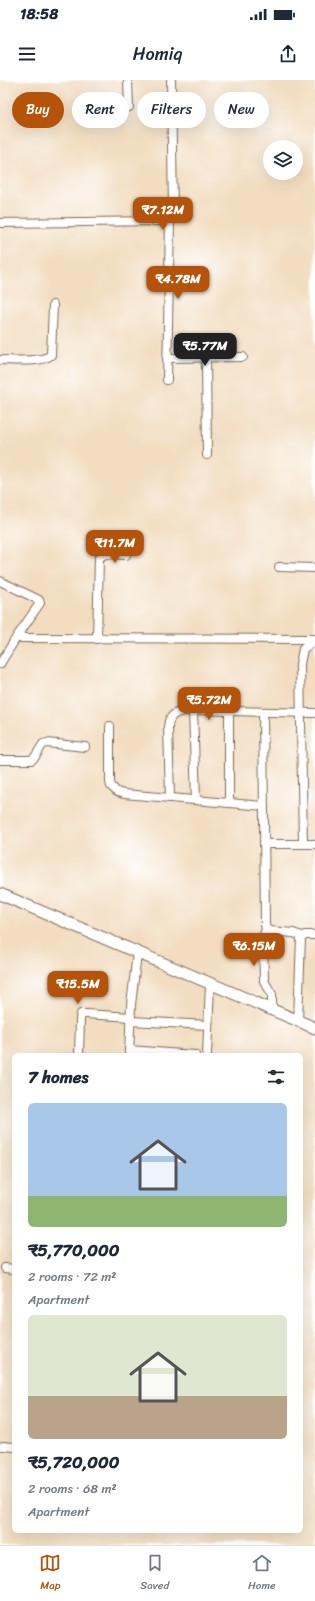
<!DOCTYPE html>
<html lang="en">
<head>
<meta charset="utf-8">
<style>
	:root { --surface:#fff; --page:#f6f6f7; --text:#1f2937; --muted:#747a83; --line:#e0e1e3; --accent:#b45309 }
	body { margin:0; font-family:Sriracha,sans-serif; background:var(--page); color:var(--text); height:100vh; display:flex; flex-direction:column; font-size:15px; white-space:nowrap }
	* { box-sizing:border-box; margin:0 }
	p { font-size:13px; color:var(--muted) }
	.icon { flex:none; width:22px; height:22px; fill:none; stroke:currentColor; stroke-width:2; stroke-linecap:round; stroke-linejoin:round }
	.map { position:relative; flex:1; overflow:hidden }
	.details { position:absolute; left:12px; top:973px; width:291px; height:480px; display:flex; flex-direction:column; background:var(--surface); border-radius:6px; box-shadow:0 4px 16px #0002 }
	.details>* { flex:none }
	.banner { position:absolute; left:12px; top:12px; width:291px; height:36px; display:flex; gap:8px }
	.buttons { position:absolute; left:263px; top:60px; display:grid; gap:8px }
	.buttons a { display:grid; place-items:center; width:40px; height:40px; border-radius:50%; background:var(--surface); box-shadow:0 4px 16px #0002; font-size:20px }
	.price { position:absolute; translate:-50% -34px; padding:0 9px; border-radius:8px; background:var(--accent); color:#fff; font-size:13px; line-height:26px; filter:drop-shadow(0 1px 2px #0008) }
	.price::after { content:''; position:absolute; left:50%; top:24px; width:12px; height:9px; margin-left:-6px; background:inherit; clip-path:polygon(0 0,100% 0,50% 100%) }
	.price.on { background:#222; color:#fff }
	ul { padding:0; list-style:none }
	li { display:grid; align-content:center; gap:8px; height:212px; padding:0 16px }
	li span { display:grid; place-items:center; height:124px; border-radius:6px; color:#555 }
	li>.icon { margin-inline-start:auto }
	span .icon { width:72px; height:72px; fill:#fffc; stroke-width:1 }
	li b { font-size:17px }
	h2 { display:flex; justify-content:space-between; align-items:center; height:48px; padding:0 16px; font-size:17px }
	.pill { padding:0 14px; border-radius:18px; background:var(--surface); box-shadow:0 4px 16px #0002; font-size:14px; line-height:36px }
	.pill.on { background:var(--accent); color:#fff }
	.status { display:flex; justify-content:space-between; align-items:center; height:28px; padding:0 20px; background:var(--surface); direction:ltr }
	.status svg { height:11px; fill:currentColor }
	header { display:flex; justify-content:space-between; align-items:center; height:52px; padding:0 16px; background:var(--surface); font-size:18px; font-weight:600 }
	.tab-bar { display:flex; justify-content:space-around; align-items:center; height:56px; border-top:1px solid var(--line); background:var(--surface); font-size:11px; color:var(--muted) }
	.tab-bar a { display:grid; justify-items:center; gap:2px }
	.tab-bar .on { color:var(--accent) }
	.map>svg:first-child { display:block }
</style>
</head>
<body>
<div class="status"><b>18:58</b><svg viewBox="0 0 49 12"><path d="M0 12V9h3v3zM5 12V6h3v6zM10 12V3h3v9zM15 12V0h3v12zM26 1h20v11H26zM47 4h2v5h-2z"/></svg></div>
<header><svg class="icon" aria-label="menu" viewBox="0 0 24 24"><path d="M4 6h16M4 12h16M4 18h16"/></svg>Homiq<svg class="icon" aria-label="share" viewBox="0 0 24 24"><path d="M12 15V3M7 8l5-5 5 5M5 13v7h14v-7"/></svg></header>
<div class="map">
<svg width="315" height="1465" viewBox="0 0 315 1465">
	<rect width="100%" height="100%" fill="#fff"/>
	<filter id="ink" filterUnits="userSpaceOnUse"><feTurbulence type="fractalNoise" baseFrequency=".025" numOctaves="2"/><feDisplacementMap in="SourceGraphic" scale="8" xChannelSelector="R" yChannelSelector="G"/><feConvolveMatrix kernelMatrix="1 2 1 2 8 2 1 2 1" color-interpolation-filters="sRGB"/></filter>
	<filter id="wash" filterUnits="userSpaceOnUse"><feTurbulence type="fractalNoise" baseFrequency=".012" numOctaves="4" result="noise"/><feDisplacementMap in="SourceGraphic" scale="16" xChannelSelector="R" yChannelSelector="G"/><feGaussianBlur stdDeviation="0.9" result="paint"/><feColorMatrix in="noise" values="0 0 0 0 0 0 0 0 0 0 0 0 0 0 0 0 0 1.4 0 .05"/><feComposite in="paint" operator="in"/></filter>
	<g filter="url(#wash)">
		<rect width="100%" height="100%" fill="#f2ddc0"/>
	</g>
	<g filter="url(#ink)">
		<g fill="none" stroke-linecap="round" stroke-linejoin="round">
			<g stroke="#7b6957" stroke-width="10">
				<g id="street">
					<path d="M128,0L129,27"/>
					<path d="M0,143L164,141L170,140L173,131L171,0"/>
					<path d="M206,277L207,375"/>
					<path d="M167,278L243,277"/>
					<path d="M0,280C13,280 42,283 51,275L53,225"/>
					<path d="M167,300L170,140"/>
					<path d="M279,487L315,488"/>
					<path d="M0,501L39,520L40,523L16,558L0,584"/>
					<path d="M16,558L315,559"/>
					<path d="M97,559L99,478L105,474L126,475"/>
					<path d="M193,630L196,720"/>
					<path d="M263,632L265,845L266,849L270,851L293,853L302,856"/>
					<path d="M110,646V702L111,706L117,712L124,714L264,726"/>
					<path d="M0,680H31L35,677L43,664L47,663L85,667"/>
					<path d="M170,718L168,646C169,632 181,631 193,630L315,633"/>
					<path d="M229,723V631"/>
					<path d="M264,764H315"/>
					<path d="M303,764L300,584L303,569L315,560"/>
					<path d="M266,849L263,858L264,901L272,914V929"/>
					<path d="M130,941L208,945"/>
					<path d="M298,941L301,858L305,855H315"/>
					<path d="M129,970L195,975"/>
					<path d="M79,975L80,939L81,934H86L131,937"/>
					<path d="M129,975L131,925L137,873"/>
					<path d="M207,975L210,904"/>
					<path d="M5,1188L14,1189"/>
					<path d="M3,1366L14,1367"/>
				</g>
			</g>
			<g stroke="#7b6957" stroke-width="13">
				<path id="secondary" d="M0,814L315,948"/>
			</g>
			<use href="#street" stroke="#fff" stroke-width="8"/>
			<use href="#secondary" stroke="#fff" stroke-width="11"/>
		</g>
	</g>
</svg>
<div class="buttons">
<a><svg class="icon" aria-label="layers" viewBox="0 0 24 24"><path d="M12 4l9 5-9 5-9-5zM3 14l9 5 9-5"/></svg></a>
</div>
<b class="price" style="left:163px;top:151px">₹7.12M</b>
<b class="price" style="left:178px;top:220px">₹4.78M</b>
<b class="price on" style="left:205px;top:287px">₹5.77M</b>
<b class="price" style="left:115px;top:484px">₹11.7M</b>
<b class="price" style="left:209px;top:641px">₹5.72M</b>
<b class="price" style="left:254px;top:887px">₹6.15M</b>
<b class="price" style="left:78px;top:925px">₹15.5M</b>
<div class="banner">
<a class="pill on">Buy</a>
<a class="pill">Rent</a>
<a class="pill">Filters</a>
<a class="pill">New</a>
</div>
<section class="details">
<h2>7 homes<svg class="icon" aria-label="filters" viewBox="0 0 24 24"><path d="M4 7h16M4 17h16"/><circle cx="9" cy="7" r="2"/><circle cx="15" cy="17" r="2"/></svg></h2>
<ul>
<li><span style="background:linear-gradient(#a9c7e8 75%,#8fb573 0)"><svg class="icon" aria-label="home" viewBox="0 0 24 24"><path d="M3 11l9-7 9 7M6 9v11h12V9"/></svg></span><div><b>₹5,770,000</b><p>2 rooms · 72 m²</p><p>Apartment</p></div></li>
<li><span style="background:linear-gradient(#dfe7d0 65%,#b9a48a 0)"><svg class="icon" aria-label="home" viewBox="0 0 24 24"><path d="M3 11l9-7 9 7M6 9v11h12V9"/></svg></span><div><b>₹5,720,000</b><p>2 rooms · 68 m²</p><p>Apartment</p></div></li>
</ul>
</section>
</div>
<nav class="tab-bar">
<a class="on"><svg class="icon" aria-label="map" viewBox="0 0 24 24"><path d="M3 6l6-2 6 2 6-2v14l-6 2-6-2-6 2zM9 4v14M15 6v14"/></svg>Map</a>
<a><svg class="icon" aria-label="saved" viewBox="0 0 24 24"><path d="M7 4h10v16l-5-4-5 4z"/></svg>Saved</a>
<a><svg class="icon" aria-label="home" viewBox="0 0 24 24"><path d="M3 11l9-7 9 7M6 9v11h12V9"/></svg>Home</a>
</nav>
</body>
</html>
